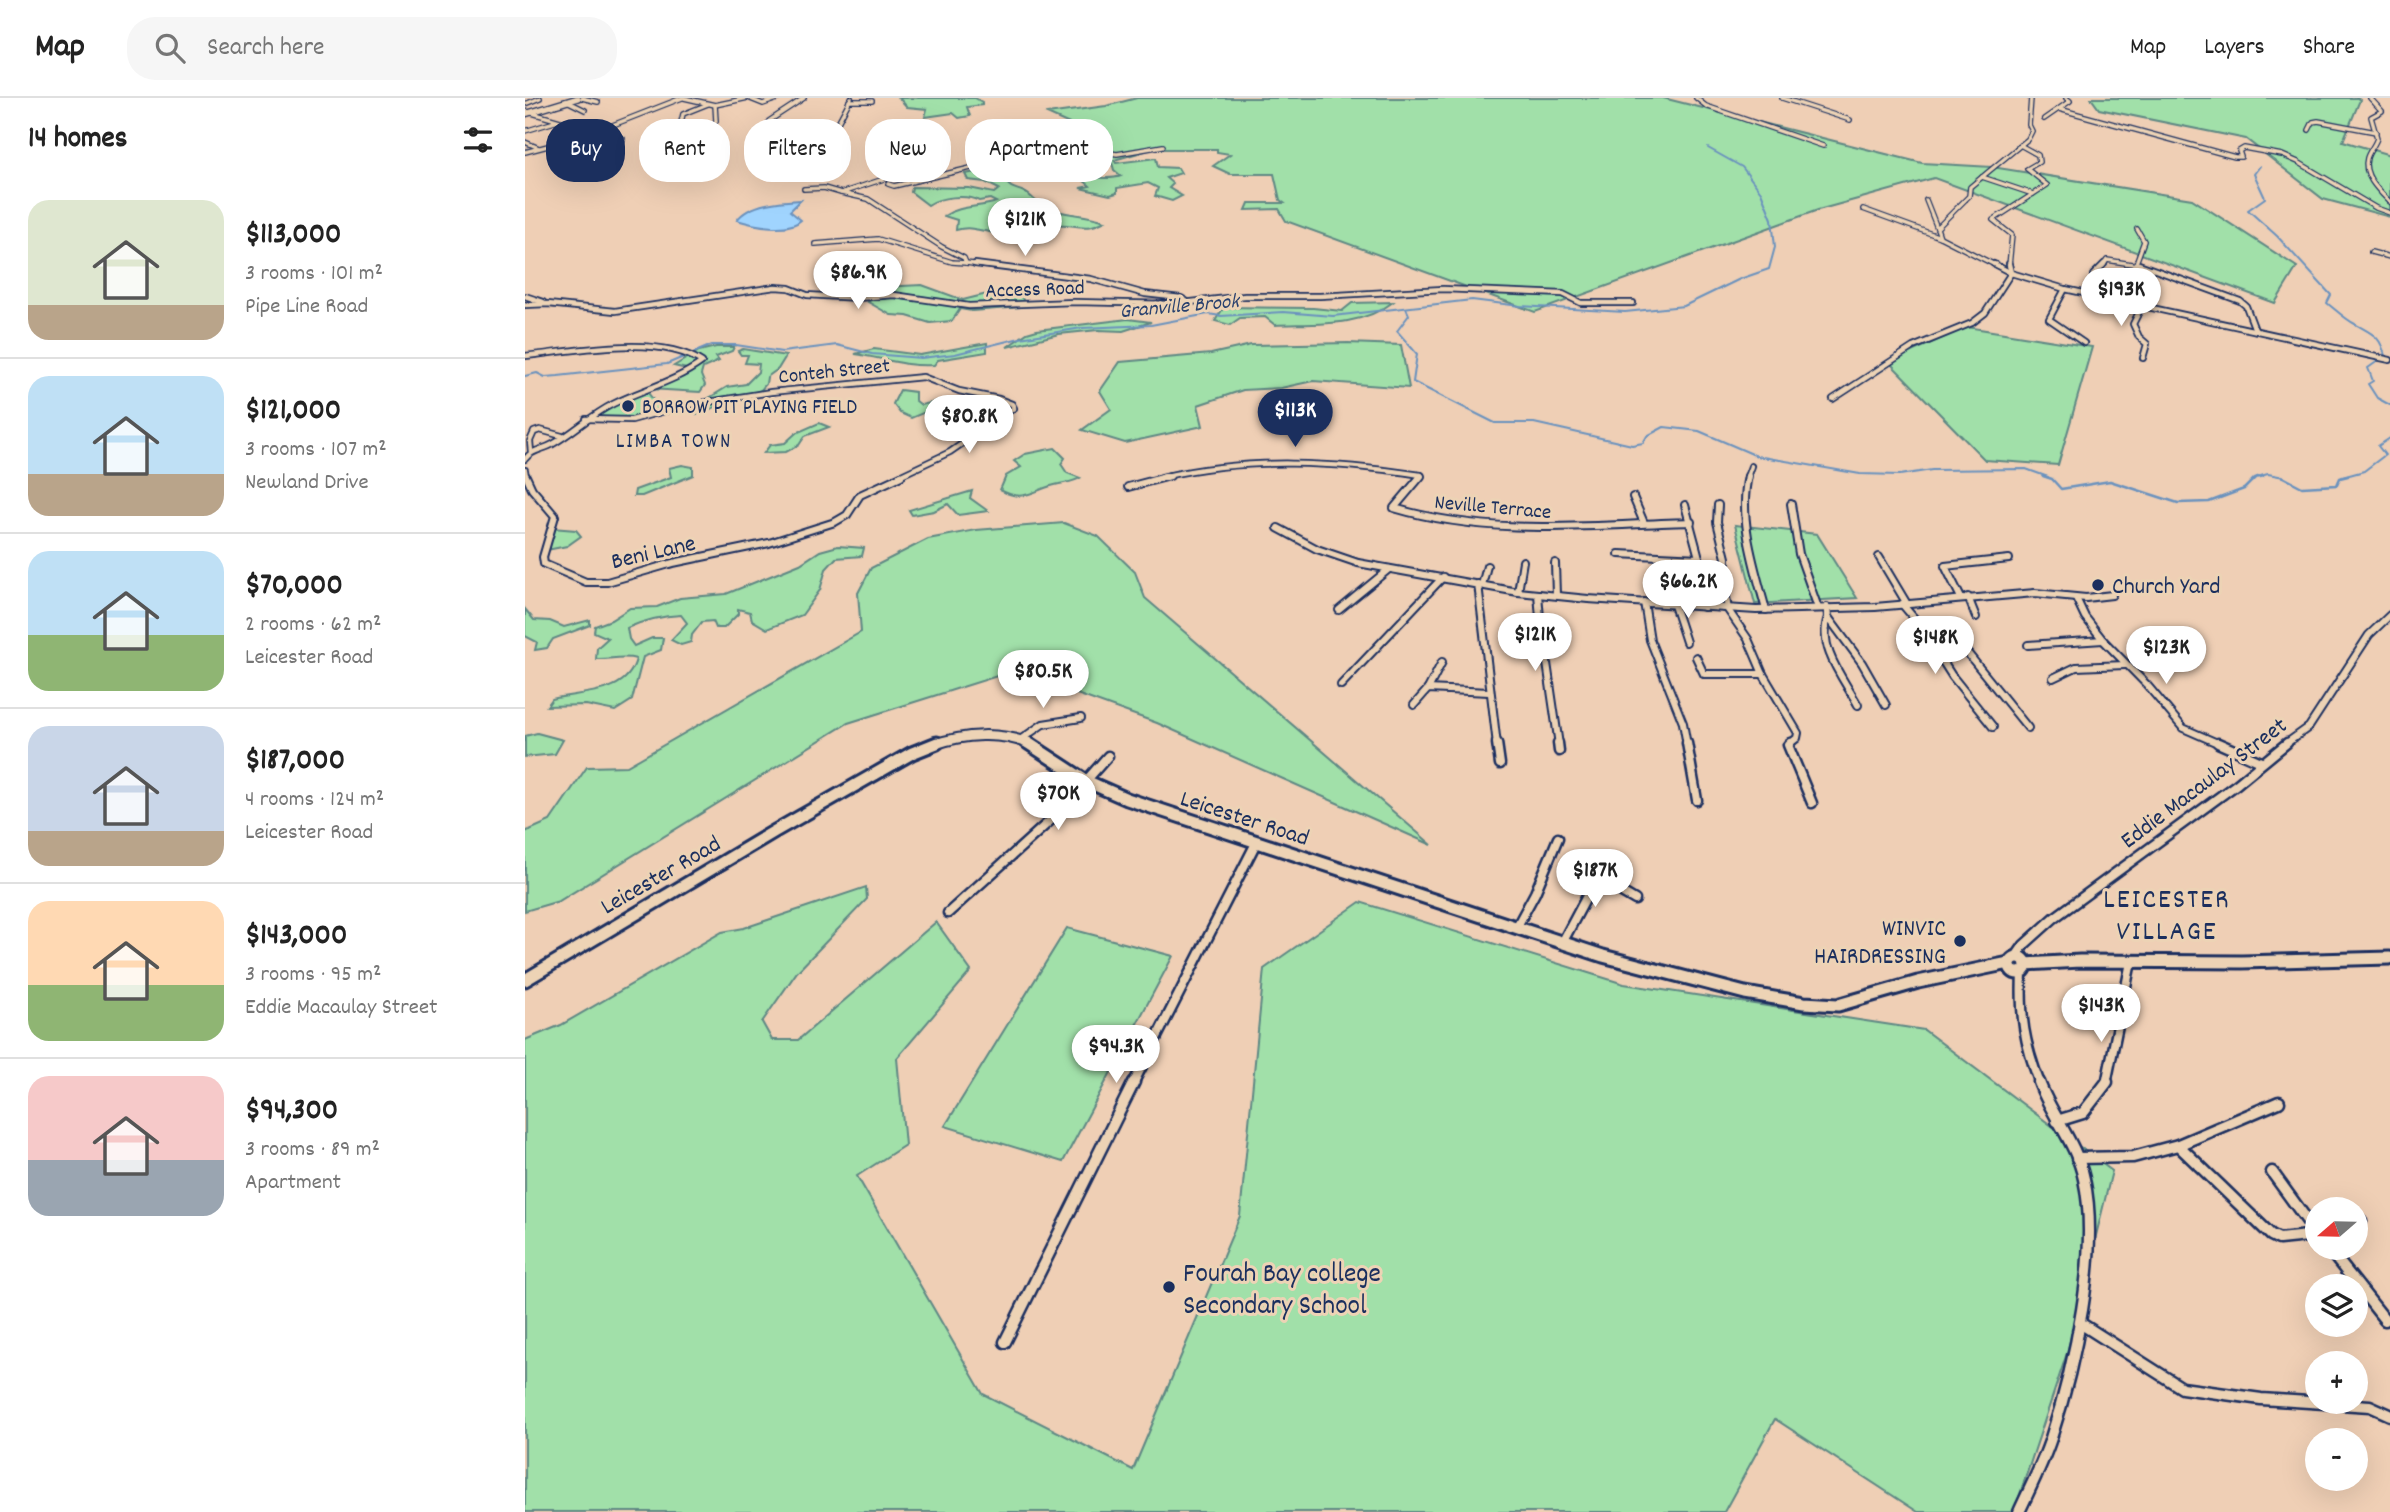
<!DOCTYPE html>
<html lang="en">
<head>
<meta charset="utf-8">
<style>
	:root { --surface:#fff; --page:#f6f6f6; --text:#222; --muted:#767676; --line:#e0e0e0; --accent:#1b2f5e }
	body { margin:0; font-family:Dekko,sans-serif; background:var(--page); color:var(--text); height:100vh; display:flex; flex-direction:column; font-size:26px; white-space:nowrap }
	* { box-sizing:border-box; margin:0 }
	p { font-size:23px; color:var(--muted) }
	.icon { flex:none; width:38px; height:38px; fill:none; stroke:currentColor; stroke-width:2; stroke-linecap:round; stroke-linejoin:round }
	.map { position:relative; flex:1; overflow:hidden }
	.side { display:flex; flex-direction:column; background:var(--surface); width:525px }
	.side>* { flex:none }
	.hud { position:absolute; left:21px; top:21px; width:665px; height:63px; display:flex; gap:14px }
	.needle { width:46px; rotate:250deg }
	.tools { position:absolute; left:1780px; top:1099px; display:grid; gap:14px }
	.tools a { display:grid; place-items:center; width:63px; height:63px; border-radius:50%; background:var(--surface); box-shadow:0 7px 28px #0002; font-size:35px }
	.price { position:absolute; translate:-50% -60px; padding:0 16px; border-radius:24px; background:#fff; color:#222; font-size:23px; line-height:46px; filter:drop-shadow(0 2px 4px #0008) }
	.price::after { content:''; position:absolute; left:50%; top:42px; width:21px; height:16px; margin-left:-10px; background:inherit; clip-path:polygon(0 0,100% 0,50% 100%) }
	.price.current { background:var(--accent); color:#fff }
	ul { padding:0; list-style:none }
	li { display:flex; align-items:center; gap:21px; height:175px; padding:0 28px }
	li+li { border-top:2px solid var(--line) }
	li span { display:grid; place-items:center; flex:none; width:196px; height:140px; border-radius:21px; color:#555 }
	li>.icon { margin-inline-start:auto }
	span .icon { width:84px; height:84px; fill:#fffc; stroke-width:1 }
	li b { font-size:30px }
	h2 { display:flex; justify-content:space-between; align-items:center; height:84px; padding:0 28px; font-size:30px }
	.tag { padding:0 24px; border-radius:28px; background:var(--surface); box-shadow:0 7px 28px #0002; font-size:24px; line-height:63px }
	.tag.current { background:var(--accent); color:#fff }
	header { display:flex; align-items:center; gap:42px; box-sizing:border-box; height:98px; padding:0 35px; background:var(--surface); border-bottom:2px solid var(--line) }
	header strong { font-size:33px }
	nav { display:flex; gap:38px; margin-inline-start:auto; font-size:24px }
	.search { width:490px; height:63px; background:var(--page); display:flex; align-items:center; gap:18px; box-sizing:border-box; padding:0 24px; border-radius:28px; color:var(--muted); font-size:26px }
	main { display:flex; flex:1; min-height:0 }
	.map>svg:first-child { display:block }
</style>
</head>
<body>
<header>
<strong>Map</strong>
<div class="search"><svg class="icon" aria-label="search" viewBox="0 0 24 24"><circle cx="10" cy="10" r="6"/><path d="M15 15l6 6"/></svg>Search here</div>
<nav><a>Map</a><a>Layers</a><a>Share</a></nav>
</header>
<main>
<section class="side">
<h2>14 homes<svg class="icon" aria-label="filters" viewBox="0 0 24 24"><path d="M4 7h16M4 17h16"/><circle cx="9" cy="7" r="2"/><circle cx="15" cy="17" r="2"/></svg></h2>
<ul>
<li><span style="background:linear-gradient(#dfe7d0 75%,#b9a48a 0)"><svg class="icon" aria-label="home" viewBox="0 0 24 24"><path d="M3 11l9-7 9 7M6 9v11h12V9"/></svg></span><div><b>$113,000</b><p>3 rooms · 101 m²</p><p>Pipe Line Road</p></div></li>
<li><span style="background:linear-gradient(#bfe0f5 70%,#b9a48a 0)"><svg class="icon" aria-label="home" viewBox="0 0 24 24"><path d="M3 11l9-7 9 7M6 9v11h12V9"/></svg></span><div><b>$121,000</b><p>3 rooms · 107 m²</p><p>Newland Drive</p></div></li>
<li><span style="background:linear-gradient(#bfe0f5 60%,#8fb573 0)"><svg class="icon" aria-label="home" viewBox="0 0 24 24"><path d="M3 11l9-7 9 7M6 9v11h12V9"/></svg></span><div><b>$70,000</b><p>2 rooms · 62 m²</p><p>Leicester Road</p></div></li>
<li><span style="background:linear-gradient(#c9d6e8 75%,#b9a48a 0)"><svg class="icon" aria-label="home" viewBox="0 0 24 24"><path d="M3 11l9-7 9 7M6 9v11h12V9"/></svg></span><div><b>$187,000</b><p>4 rooms · 124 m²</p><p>Leicester Road</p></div></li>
<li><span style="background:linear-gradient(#ffd9b3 60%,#8fb573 0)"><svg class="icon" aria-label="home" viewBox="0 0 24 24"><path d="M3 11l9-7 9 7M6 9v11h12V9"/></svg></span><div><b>$143,000</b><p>3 rooms · 95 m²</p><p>Eddie Macaulay Street</p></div></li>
<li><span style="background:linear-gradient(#f6c9c9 60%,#9aa5b1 0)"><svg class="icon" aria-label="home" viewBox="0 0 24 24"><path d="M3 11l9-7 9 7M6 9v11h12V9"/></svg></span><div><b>$94,300</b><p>3 rooms · 89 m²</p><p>Apartment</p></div></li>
</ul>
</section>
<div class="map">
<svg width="1865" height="1414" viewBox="0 0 1865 1414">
	<rect width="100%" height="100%" fill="#efcfb5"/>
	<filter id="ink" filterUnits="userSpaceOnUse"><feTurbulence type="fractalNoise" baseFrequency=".0143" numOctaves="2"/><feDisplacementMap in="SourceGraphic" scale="14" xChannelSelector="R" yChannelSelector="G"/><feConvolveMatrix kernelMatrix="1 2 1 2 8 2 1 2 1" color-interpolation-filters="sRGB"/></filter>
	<g filter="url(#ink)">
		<g fill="#a1e0a9" stroke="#5e8884" stroke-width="2">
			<path d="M374,0H450L457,4V7L442,9L445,18L434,20L428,15L400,19L402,11L382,9Z"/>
			<path d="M612,0H1138L1397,65L1467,69L1667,101L1772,169L1750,205L1409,80L1293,112L1010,214L761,123L754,111L721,112L724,105H759L755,102L749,76H705L688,68L705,56L692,54V51H627L589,62L591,65L631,60L633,69L653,70L656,75L641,80L648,86L644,90L657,98L647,103L630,98L633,90L623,85L592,90V95L585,97L555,90L565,88L557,81C571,77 582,83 596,78L589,72L587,65L577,64L545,71L519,65L502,68L503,77L493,74L481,84C487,92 491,90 499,94C508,98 512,107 521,110C541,117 561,116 580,123C565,131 558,129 542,127C525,125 506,129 489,131L485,122L471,127L475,135C457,135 449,127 431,132L432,122L419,118C435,107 455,110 471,104L465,101L454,103C442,96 414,99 403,107L386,94L387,89L444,90L469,95L474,91L460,84L443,82L440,76C466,72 490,59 516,60L522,52L543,48L556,51L578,41L522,16L581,8Z"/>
			<path d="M1566,0H1832L1835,2L1818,43L1865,57V119L1798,101L1721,41L1574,11Z"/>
			<path d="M149,28L158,35L166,32V38L170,39L124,51V47L134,45L139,40L122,37Z"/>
			<path d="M397,187L438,202L470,194L488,195L498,200L496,209L447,213L435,211L427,223L405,225L382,218L366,217L343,204L352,198L356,189Z"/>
			<path d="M868,204C835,230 789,225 750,227L740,219L715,220L705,227L690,223L699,209L788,210L817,213L827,205Z"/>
			<path d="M603,221L626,224L598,233L573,232L534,236L482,249L502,235L512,232Z"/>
			<path d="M1442,229L1567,249L1533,367L1460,362L1364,264Z"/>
			<path d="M462,245V254L413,262L409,267C380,269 358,260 330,256L349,251L395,257Z"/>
			<path d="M823,245L876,247L884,290L788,283L756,290L718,292L673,307L678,328L600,345L557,332L586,311L575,293L595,264L686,256L726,247Z"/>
			<path d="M191,249H209L207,253L191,259L194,263L178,270L176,277L180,287L175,294L124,291L166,272L149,268L174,253Z"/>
			<path d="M218,251L261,258L253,271L242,279L241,286L236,292L172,316L163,313L202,289L221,286L233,274L234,266L220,265L223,257H216L213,253Z"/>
			<path d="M375,292L390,294V302L396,307L414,303L420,306L386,320L375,315L368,306Z"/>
			<path d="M118,294L123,295L131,305L150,309L107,322L61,321Z"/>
			<path d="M294,325L304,329L280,338L274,347L261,354L239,355L245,347L260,345L271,335Z"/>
			<path d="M530,350L540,360L536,366L542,375L555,380C548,384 543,384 534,386C510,390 501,406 475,392L481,378L496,369L489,363L500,356Z"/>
			<path d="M157,367L168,369V377L117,398H109L110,392L146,379L144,370Z"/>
			<path d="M447,393L445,400L463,413L433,417L423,406L409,413L387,417L384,412Z"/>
			<path d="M539,425L573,438L610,474L620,500L907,747L632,625L488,573L323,625L34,803L0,813V734L25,723L62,669L102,668L336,534L333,495L346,470L403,441L451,432Z"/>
			<path d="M1210,427L1292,436L1332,500L1230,506Z"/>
			<path d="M27,430L51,432L56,438L42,448L22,452Z"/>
			<path d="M313,448L339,450L337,458L311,460L301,471L295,492L277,517L242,531L227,522L225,514L213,511V516L199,530H191L188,523L177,524L167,537L166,544L156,547L146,542L162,525L156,517C136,518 120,522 102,530L104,541L109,548L127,540H138L136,552L118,559L107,602L90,613L61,607L22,608L27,601C57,593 102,598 111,561C97,557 85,562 71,561L72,550L83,540L69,534L70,528L86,522L105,510L132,509L155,500L201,496L275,466L295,453Z"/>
			<path d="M0,511L9,522L25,523L39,529L65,522V527L28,541L22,550L10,552L12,544L0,538Z"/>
			<path d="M12,635L38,642L30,656L0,659V638Z"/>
			<path d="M341,789L342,801L272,874L237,924L247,942H273L411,824L446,873L372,960L380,1047L332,1078L458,1296L608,1372L715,1118L739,871L835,804L1099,886L1399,932L1587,1073L1542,1255L1489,1414H1393L1250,1321L1199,1414H0V942L36,927L197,834L219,830Z"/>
			<path d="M542,830L648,858L538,1064L420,1028Z"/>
		</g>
		<path fill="#a0d4fe" stroke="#6b92be" stroke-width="2" d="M276,102L265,113L276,122C263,135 228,127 212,122C224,105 257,103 276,102Z"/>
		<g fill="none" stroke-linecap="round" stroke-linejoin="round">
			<g stroke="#6b92be" stroke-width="2">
				<path d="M1735,68L1729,76L1740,100L1723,112L1752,138L1806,197L1802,205C1811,212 1820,221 1830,226C1847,236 1855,237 1860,258L1843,270L1848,283L1843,286L1852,300L1865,307"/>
				<path d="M881,210L884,217L872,233L892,256L888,284L970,325H1009L1107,347L1118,345L1122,338L1139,329L1174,333L1232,358L1335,376L1375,377L1407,372L1501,371L1523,379"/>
				<path d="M0,278L12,275L20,279L33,278L142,266L187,247H211L257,254L312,247L347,256L396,260L430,256L495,240L557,230L626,227L683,216L696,218L758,214L808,218L947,202L995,208L1100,214L1159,208L1215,181L1244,171L1250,149L1247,121L1236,94L1217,69L1183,50"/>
				<path d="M1732,379L1743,376L1759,379"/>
				<path d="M1817,379L1839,373L1860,357L1853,348L1865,340"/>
			</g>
			<g stroke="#6b92be" stroke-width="2.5">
				<path d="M1518,378L1527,381L1536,391L1585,383L1653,405L1684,404L1719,391L1730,380L1738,378"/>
				<path d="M1756,378L1777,389L1812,387L1815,380L1823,378"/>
			</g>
			<g stroke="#1b2f5e" stroke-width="6">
				<g id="street-far4">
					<path d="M57,0L73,4"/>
					<path d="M159,0L190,7L223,0L238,6L255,0"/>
					<path d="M1171,0L1181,8L1298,48"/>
					<path d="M1257,0L1325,22"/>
					<path d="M1845,0L1857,13L1846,19L1852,40C1850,47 1844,53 1842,60C1837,77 1854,93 1865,104"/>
					<path d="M42,3L60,12"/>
					<path d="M324,3H347"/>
					<path d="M0,6L15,0"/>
					<path d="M1534,11L1710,59H1716L1714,53L1719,50L1757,57L1773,64L1851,110L1865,115"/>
					<path d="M0,13L98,41"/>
					<path d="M1519,21L1545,3L1541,0"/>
					<path d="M186,30L191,23L190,7"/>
					<path d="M310,30L326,0"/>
					<path d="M255,32L244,23L279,0"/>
					<path d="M1784,32L1788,24L1793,23L1851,34"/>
					<path d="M0,33L33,23"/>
					<path d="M154,33L158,16L183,6"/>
					<path d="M0,44L14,50"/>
					<path d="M0,54L57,39L157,0"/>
					<path d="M374,76L316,95L343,101L417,149L439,160L441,165L463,168"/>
					<path d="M1457,79L1508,96"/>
					<path d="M363,86L369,88L450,69L544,37L562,38L586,55L592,56L638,48"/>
					<path d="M279,91L299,90L316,95"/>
					<path d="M1401,102L1412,130"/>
					<path d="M1338,111L1415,139"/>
					<path d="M290,146L353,141L427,164L441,165"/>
					<path d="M1846,154L1865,159"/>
					<path d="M1611,165L1619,143L1612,131"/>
					<path d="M1472,168L1415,139L1412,130L1444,98L1445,89L1503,41L1507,33L1504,27L1506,0"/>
					<path d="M1484,168L1487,137L1468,122L1522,87L1502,71L1514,64L1513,57L1495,47"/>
					<path d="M1578,168L1582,162L1619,168"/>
				</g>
			</g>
			<g stroke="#1b2f5e" stroke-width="8">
				<g id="street-far3">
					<path d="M450,166L566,181L620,196L656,200L661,203"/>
					<path d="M1469,166L1486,175L1540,191L1865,262"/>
					<path d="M1614,166L1715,203L1721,208L1730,232"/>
					<path d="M1540,191L1524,221L1559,245"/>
					<path d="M0,198L18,204"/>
					<path d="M1569,198L1568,177L1579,166"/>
					<path d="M0,207L23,206L90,213L250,189L264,190L282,197L333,200L369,197L444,208L549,204L648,206L720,198H795L918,191L1038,196L1056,205H1108"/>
					<path d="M1617,208L1608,226L1614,239L1622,246L1618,260"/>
					<path d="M0,258C50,253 134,235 177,264C150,284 118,291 88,306C66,317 49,334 28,346C18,352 8,351 0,361"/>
					<path d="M1308,301L1388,249L1447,225L1460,215L1486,175L1484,166"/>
					<path d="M61,321L107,322L158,308L246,294L398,279L434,293L474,301L487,306L489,310L425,354L372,379"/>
					<path d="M6,354L5,343L9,334L15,332L37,338"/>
					<path d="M0,372L1,379"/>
					<path d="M637,379C722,359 811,364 896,377L894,379"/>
					<path d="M1222,379L1226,368"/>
				</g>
			</g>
			<g stroke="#1b2f5e" stroke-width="10">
				<g id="street-far2">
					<path d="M1,378L7,391L30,418L18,459L19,466L61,484H82L148,465L244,445L310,424L322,417L335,397L376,378"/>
					<path d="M896,378L869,410C967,439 1066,427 1166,424"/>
					<path d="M1223,378C1213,420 1230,471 1241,512"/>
					<path d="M603,389L645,378"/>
					<path d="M1108,399L1119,425"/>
					<path d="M1266,406L1274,456L1293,510"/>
					<path d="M1160,407L1176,467L1179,509"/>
					<path d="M1193,407L1192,424L1201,460L1200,493L1203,512L1223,541L1238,576L1273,635L1272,640L1263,647"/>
					<path d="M753,430L792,451L833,465L993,494L1063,501L1231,512L1350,509L1510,495L1561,500L1587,497"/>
					<path d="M1094,456L1174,460"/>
					<path d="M1354,459L1382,506"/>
					<path d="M1030,465L1031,497"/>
					<path d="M953,486L972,647"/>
					<path d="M957,487L962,468"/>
					<path d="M993,494L998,463"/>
					<path d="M1013,496L1015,520L1024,551L1022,565L1034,647"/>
					<path d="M1443,499L1451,519"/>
					<path d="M1436,500L1420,468L1484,461"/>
					<path d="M1551,500L1560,519L1578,542L1622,587L1658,630L1697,647"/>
					<path d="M1119,504L1125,542L1158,625L1162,647"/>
					<path d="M1377,506L1394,526L1427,578L1468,629"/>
					<path d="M1149,507L1161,544"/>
					<path d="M1302,509L1303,519L1337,565L1361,607"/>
					<path d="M814,512L864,471"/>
					<path d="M1303,519C1292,550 1319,581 1333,607"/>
					<path d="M1394,526H1419L1503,630"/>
					<path d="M1503,547L1578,542"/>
					<path d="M1171,559L1179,576H1238"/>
					<path d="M1528,580L1551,569L1600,567"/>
					<path d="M816,587L918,479"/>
					<path d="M903,591L917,564"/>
					<path d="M889,607L903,591L964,594"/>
					<path d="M495,642L518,626L556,620"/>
					<path d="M1759,647L1784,629L1844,537L1865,517"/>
				</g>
			</g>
			<g stroke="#1b2f5e" stroke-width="13">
				<g id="street-far1">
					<path d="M972,645L975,666"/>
					<path d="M1033,645L1034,653"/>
					<path d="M1162,645L1172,702"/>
					<path d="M1265,645L1263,647L1287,705"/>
					<path d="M1693,645L1736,664"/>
					<path d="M423,815L527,721L583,658"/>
					<path d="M991,830L1010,795L1033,740"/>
					<path d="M1037,845L1070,783L1083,786L1110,802"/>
					<path d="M1490,860L1499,847L1529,820L1712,686L1762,645"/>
					<path d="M1497,874C1495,919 1499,944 1515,986"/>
					<path d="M608,986L731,745"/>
					<path d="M1581,986L1606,864"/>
				</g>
			</g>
			<g stroke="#1b2f5e" stroke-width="15">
				<g id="street">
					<path d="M1532,1023L1558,1015L1582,984"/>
					<path d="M1653,1047L1754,1004"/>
					<path d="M1552,1060L1608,1059L1653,1047L1746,1137L1754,1141L1792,1137"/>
					<path d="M1747,1074L1792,1136"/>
					<path d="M1830,1125L1836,1123"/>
					<path d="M1803,1150L1860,1222"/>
					<path d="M1555,1225L1657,1290L1736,1301L1845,1308L1865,1317"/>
					<path d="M480,1244L609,984"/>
					<path d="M1494,1414C1505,1390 1518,1365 1526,1340C1549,1270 1575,1153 1559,1081C1552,1046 1526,1017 1514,984"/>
				</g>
			</g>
			<g stroke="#1b2f5e" stroke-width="8">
				<path id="secondary-far2" d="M0,16L53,0"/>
			</g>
			<g stroke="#1b2f5e" stroke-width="13">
				<path id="secondary-far1" d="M407,647C439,636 476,633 507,647"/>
			</g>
			<g stroke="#1b2f5e" stroke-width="17">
				<g id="secondary">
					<path d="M503,645L561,683L602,701L1078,858L1220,895L1279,905L1313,907L1393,884L1484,865"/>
					<circle cx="1493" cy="867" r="8"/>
					<path d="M1501,866L1555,863L1717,864L1865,860"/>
					<path d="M0,882L250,733L387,655L412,645"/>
				</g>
			</g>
			<use href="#street-far4" stroke="#edd3b5" stroke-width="3.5"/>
			<use href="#street-far3" stroke="#edd3b5" stroke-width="4.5"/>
			<use href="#street-far2" stroke="#edd3b5" stroke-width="6"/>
			<use href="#street-far1" stroke="#edd3b5" stroke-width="8"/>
			<use href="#street" stroke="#edd3b5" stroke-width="10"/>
			<use href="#secondary-far2" stroke="#edd3b5" stroke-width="5"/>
			<use href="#secondary-far1" stroke="#edd3b5" stroke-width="9"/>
			<use href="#secondary" stroke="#edd3b5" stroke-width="11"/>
		</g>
	</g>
	<g fill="#1b2f5e" stroke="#edd3b5" stroke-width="2.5">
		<circle cx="103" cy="308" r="7"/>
		<circle cx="1573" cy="487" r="7"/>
		<circle cx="1435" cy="843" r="7"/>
		<circle cx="644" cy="1189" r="7"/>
	</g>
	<g text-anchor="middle" stroke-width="6" stroke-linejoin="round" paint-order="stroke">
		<g font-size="21" fill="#1b2f5e" stroke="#edd3b5">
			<text transform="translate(510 190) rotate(-2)" y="7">Access Road</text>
			<text transform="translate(309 272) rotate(-6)" y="7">Conteh Street</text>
			<text transform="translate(968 408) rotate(5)" y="7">Neville Terrace</text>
		</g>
		<g font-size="21" font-style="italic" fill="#28406e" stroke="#edd3b5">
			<text transform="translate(654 207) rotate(-5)" y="7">Granville Brook</text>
		</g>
		<g font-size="21" fill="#1b2f5e" stroke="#edd3b5" text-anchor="start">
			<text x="117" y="315">BORROW PIT PLAYING FIELD</text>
		</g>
		<g font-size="21" letter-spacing="2" fill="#1b2f5e" stroke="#edd3b5">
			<text x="149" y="349">LIMBA TOWN</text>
		</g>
		<g font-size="24" fill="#1b2f5e" stroke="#edd3b5">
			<text transform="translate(128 453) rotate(-13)" y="8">Beni Lane</text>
			<text transform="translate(1678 684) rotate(-37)" y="8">Eddie Macaulay Street</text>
			<text transform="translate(720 719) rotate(18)" y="8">Leicester Road</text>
			<text transform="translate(135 776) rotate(-30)" y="8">Leicester Road</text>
		</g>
		<g font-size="24" fill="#1b2f5e" stroke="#edd3b5" text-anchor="start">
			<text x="1587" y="495">Church Yard</text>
			<text x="1421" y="837" text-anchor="end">WINVIC<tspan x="1421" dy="28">HAIRDRESSING</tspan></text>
		</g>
		<g font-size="28" letter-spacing="2" fill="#1b2f5e" stroke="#edd3b5">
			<text x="1642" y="809">LEICESTER<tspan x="1642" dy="32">VILLAGE</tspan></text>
		</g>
		<g font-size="28" fill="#1b2f5e" stroke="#edd3b5" text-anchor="start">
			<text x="658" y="1183">Fourah Bay college<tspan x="658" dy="32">Secondary School</tspan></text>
		</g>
	</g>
</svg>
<div class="tools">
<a><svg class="needle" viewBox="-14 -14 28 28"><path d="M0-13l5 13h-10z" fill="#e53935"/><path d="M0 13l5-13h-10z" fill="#767676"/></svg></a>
<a><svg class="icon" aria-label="layers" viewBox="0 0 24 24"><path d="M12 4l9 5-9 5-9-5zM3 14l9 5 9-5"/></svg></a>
<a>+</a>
<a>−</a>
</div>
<b class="price" style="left:500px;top:160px">$121K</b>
<b class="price" style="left:333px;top:213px">$86.9K</b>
<b class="price" style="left:1596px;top:230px">$193K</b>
<b class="price current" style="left:770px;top:351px">$113K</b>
<b class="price" style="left:444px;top:357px">$80.8K</b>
<b class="price" style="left:1163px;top:522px">$66.2K</b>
<b class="price" style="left:1010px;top:575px">$121K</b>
<b class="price" style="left:1410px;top:578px">$148K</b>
<b class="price" style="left:1641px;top:588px">$123K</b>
<b class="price" style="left:518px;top:612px">$80.5K</b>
<b class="price" style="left:533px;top:734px">$70K</b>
<b class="price" style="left:1070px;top:811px">$187K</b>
<b class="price" style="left:1576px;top:946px">$143K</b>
<b class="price" style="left:591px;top:987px">$94.3K</b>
<div class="hud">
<a class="tag current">Buy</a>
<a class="tag">Rent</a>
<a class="tag">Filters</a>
<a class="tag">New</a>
<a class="tag">Apartment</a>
</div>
</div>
</main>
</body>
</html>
